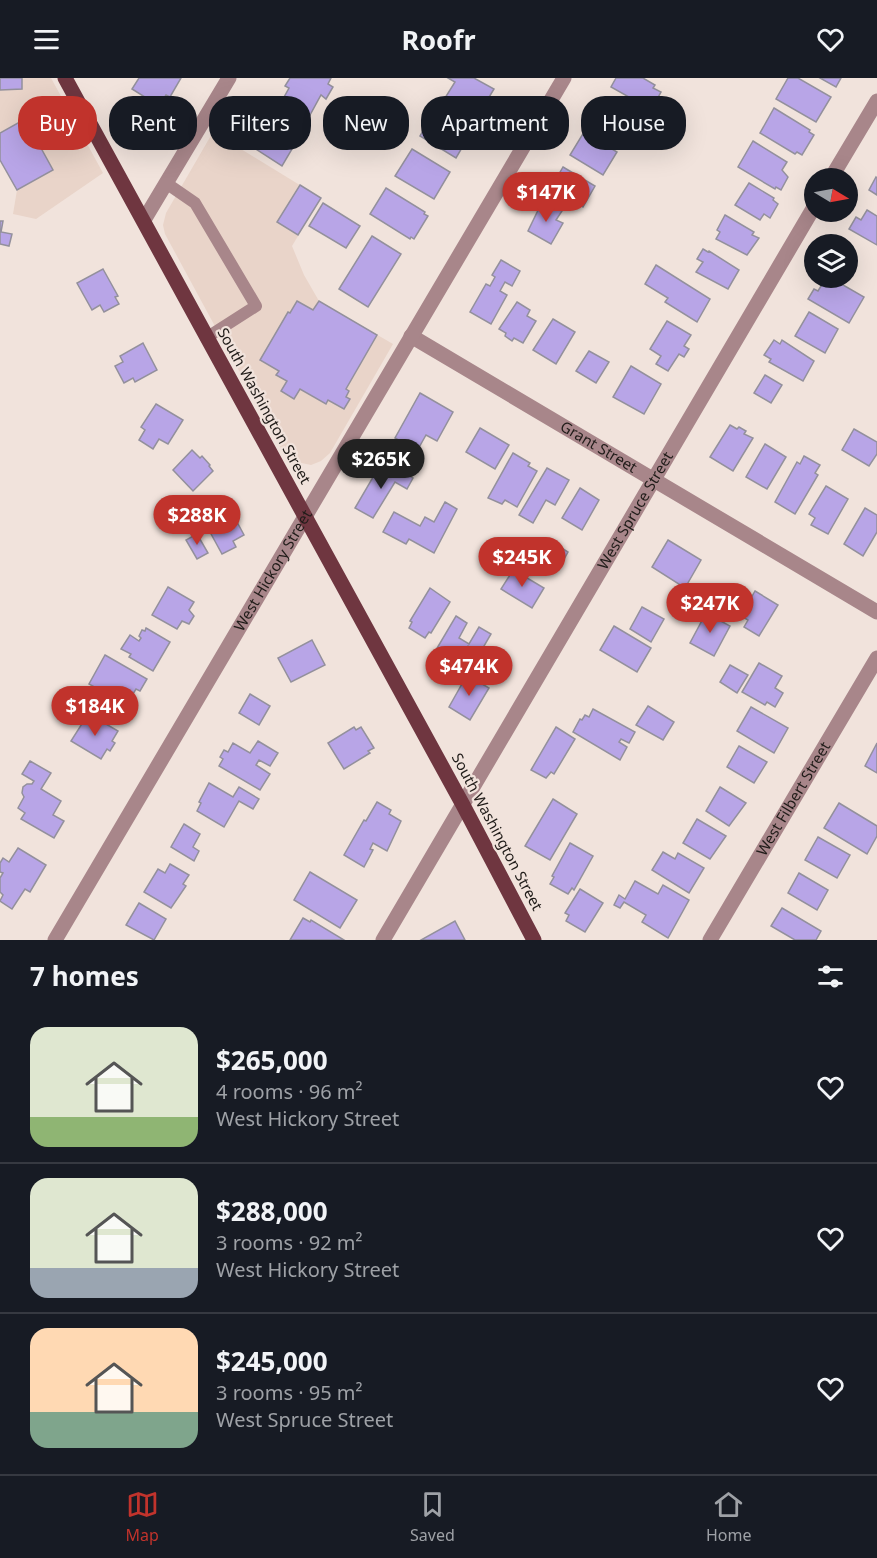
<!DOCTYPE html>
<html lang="en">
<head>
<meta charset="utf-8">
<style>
	:root { --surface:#171b24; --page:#20242c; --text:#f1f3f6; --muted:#9ea1a6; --line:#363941; --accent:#c1332c }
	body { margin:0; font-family:"Noto Sans",sans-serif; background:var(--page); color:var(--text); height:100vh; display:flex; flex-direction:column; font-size:22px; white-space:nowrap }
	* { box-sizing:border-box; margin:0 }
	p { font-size:20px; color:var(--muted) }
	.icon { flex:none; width:33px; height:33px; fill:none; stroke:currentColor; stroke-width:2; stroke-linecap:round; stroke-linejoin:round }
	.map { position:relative; height:862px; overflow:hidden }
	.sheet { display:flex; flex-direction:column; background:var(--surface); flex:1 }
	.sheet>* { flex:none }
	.guide { position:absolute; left:18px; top:18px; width:842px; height:54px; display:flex; gap:12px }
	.needle { width:39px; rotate:100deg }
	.controls { position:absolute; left:804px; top:90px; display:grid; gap:12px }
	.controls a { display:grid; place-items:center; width:54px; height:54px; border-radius:50%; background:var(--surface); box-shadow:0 6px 24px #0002; font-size:30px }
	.price { position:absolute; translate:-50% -51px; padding:0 14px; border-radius:21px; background:var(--accent); color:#fff; font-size:20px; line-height:39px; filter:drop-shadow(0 2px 3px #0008) }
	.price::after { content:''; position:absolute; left:50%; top:36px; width:18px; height:14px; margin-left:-9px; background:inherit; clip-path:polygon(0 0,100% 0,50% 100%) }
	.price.current { background:#222; color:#fff }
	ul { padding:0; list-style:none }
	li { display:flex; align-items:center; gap:18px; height:150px; padding:0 30px }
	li+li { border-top:2px solid var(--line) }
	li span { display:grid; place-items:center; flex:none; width:168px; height:120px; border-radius:18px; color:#555 }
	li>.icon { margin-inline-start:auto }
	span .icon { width:72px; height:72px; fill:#fffc; stroke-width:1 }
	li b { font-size:26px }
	h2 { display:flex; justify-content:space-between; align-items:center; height:72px; padding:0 30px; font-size:26px }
	.pill { padding:0 21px; border-radius:24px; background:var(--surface); box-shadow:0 6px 24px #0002; font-size:21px; line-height:54px }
	.pill.current { background:var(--accent); color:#fff }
	header { display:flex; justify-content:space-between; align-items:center; height:78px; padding:0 30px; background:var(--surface); font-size:27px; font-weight:700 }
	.dock { display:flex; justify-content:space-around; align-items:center; height:84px; border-top:2px solid var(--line); background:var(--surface); font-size:16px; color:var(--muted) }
	.dock a { display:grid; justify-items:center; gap:3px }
	.dock .current { color:var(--accent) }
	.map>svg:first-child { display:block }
</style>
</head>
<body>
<header><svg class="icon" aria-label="menu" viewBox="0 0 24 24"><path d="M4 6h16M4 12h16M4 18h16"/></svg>Roofr<svg class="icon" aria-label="heart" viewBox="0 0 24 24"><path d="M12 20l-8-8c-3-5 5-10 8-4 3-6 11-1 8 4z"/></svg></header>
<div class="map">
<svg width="877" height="862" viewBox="0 0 877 862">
	<rect width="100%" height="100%" fill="#f1e3dc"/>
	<g fill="#e9d4c9">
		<path d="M0,0H51L103,95L36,141L13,136L17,112L0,82Z"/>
		<path d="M213,54L321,120L292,168L304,197L319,223L393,266L330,375L321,383L311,387L292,383L283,374L165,156L163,147L166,135Z"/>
	</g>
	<g fill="#b8a5e7" stroke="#93909c" stroke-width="1.5">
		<path d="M0,0H22V11L0,12Z"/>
		<path d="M139,0H181L170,19L166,17L159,28L132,11Z"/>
		<path d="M290,0H331L328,6L333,9L326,21L321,17L310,37L283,21L289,10L285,8Z"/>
		<path d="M448,0H474L494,11L477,39L445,20L455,4Z"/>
		<path d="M616,0H643L655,7L653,10L661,14L652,30L644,25L643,27L611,9Z"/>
		<path d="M788,0H798L831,19L816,44L776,21Z"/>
		<path d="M820,0H841L836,9Z"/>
		<path d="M603,22L635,40L623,61L591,42Z"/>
		<path d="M276,25L308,44L282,88L251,68Z"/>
		<path d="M774,30L810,52L809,54L814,57L802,77L797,74L795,76L760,55Z"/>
		<path d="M435,32L468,53L463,61L466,63L456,80L420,58Z"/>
		<path d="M25,41L53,92L17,112L0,82V55Z"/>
		<path d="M584,54L617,74L603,97L570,77Z"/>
		<path d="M753,63L787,84L782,92L788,99L781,112L776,109L775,111L738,89Z"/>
		<path d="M412,71L450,94L434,121L395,98Z"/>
		<path d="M563,89L595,108L583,129L551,110Z"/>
		<path d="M876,99L877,100V117L869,112Z"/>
		<path d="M749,105L774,120L773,122L778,126L770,140L764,136L760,142L735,127Z"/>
		<path d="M300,107L321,120L298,157L277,144Z"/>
		<path d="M386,110L425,134L424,136L428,138L414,161L411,159L410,161L370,136Z"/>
		<path d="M543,122L562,133L556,142L563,145L551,166L528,153Z"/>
		<path d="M323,125L360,148L346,170L309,148Z"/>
		<path d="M867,132L877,138V167L849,151L856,139L861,142Z"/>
		<path d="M725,137L754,154L752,157L759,160L747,177L716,161L720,154L717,152Z"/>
		<path d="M0,143H3L1,154L12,156L9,168L0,166Z"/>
		<path d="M372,158L401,176L368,229L339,211Z"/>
		<path d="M703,171L708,174L709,173L739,192L728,211L696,194L703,184L697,181Z"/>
		<path d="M501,182L520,193L512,208L505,204L500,213L507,217L491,246L470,234L486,206L490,208L495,199L492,197Z"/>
		<path d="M656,187L710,221L697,244L665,224L668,220L645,206Z"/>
		<path d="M103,191L118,218L115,219L119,226L104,234L100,227L92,232L77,205Z"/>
		<path d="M826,200H831L864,219L849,245L808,221L814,211L818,213Z"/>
		<path d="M297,223L313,232L319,223L377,257L346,311L349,313L346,319L350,321L344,331L328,322L326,326L300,311L294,321L281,313L287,303L276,297L279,293L260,282L288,234L290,235Z"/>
		<path d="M517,224L530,232L527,238L536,243L523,265L514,260L512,263L505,258L506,255L499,251Z"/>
		<path d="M809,234L838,251L825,275L795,258Z"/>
		<path d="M553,241L575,254L556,286L533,272Z"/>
		<path d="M667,243L691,257L684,268L689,271L684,279L679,276L668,293L656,286L661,278L650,271Z"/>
		<path d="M774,262L780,266L782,262L814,283L803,303L769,284L771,281L764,277Z"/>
		<path d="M143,265L157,292L135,304L133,300L124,305L115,288L123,284L120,278Z"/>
		<path d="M589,273L609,284L596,305L576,293Z"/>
		<path d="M631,288L661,306L644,336L613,319Z"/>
		<path d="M765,297L782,307L771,325L754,315Z"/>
		<path d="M420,315L453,334L437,363L426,357L417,373L395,360Z"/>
		<path d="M156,326L183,342L168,366L159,361L153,371L139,362L145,352L141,349Z"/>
		<path d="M730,347L737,351L739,349L746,353L744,356L753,360L733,393L710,379Z"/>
		<path d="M480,350L509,367L495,391L466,374Z"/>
		<path d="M854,351L877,364V376L869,388L842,372Z"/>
		<path d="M765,366L786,379L767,411L746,399Z"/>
		<path d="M192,372L200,380L202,378L210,387L209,388L213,393L193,413L173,392Z"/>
		<path d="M513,375L530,385L528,388L537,393L517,429L505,422L502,426L488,420Z"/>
		<path d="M804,378L820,387L815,395L818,397L795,436L775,424L797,384L800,386Z"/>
		<path d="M389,386L413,400L407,411L395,404L373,440L355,430L376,394L382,398Z"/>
		<path d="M547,390L569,402L555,427L546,422L533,445L519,437Z"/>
		<path d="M826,408L848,421L828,456L811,447L815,440L809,436Z"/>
		<path d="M580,410L599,422L582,452L562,440Z"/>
		<path d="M445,424L457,431L434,475L409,461L406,466L383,454L394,434L420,448L425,439L434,444Z"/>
		<path d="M865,430L877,437V454L863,478L844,466Z"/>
		<path d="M230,431L244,457L233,463L236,469L222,476L210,454L215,451L210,442Z"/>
		<path d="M197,456L208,475L197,481L186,462Z"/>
		<path d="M549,462L568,474L558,492L538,480Z"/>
		<path d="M668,462L701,482L685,510L652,489Z"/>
		<path d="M515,489L524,494L522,497L544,510L532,530L501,511Z"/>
		<path d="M168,509L194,524L189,532L194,538L189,546L182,543L177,551L152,537Z"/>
		<path d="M430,510L450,524L431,555L429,554L425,560L409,550L412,544L410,543Z"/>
		<path d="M755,513L778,527L759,558L744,549L748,542L741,538Z"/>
		<path d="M642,529L664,541L651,564L630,551Z"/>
		<path d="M706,535L730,548L714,578L690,565Z"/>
		<path d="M456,538L467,545L459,560L469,566L479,549L491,556L480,575L468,568L455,591L453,589L450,595L431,584L435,578L433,577Z"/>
		<path d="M614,548L651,570L637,594L600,572Z"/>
		<path d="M146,550L170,564L153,593L129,579L131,576L121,571L130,557L139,563L141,560L139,558L142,552L145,553Z"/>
		<path d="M312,562L325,587L291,604L278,580Z"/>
		<path d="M105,577L147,601L140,613L136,611L133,616L131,615L124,626L89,606Z"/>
		<path d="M759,585L782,598L775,610L783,615L775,629L767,624L765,627L742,614Z"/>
		<path d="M730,587L748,597L737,615L720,604Z"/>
		<path d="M467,597L489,610L470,642L449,629Z"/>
		<path d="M250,616L270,628L259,647L239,635Z"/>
		<path d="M648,628L674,644L663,662L636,647Z"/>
		<path d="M751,629L788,650L774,675L737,653Z"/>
		<path d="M593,631L635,654L629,665L621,661L619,664L627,669L620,682L573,654L580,641L582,642L585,637L589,639Z"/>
		<path d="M94,639L118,653L112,663L115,665L110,673L107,671L101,681L71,663L85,641L91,644Z"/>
		<path d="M354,649L356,652L361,649L374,670L368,673L370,675L344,691L328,665Z"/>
		<path d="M556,649L575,661L554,696L551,694L546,700L531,692Z"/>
		<path d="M258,663L278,675L270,688L259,682L256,687L270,696L260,712L219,688L223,681L220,679L224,672L228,674L233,665L250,675Z"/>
		<path d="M877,665V695L865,688Z"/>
		<path d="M739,668L767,684L754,705L727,689Z"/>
		<path d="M30,683L51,695L41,711L61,723L53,737L64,743L54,760L21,741L25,735L18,730L24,719L22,715L23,709L27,706H32L34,703L22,696Z"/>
		<path d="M209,705L233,719L239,709L259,721L253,731L239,723L224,749L197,733L201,725L199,724Z"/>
		<path d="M720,709L746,725L729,748L706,733Z"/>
		<path d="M553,721L577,736L550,782L525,768Z"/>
		<path d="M377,724L391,732L389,736L401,743L387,773L373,765L370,771L373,772L364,789L344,777L364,742L366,743Z"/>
		<path d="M839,725L877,748V758L867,776L824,750Z"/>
		<path d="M697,741L726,758L710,781L683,765Z"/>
		<path d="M184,746L200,756L193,769L199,773L194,783L171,769Z"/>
		<path d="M818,759L850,777L837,800L805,782Z"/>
		<path d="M570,765L593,778L574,812L572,810L568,816L550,806L554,799L552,798Z"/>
		<path d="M18,770L46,787L30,814L25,811L12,831L0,823L3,817L0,814V800L3,795L0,794V785L3,780L9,784Z"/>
		<path d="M663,774L675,781L678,775L704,790L689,815L652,792Z"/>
		<path d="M170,786L189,797L183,806L186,808L171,830L144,814L158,791L165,795Z"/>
		<path d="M310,794L357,822L340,850L294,822Z"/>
		<path d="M799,795L828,812L817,832L788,815Z"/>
		<path d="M635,803L658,816L663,807L689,822L668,860L642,844L646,837L624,824L620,830L614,827L619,817L625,821Z"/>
		<path d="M580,811L603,825L585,854L566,843L569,837L565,835Z"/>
		<path d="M139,825L166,841L154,862L126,847Z"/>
		<path d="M782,830L821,853L816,862H795L771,848Z"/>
		<path d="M303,840L310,844L311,842L344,862H290Z"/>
		<path d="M455,843L465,862H421Z"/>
	</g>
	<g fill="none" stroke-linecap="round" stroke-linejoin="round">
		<path stroke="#a8868a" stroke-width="12" d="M166,105L195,125L256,228L206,260"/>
		<g stroke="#a8868a" stroke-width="15">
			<path d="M831,100L877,23"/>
			<path d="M144,142L229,0"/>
			<path id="s1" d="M411,258L877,534"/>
			<path id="s2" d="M55,862L564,0"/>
			<path id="s3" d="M383,862L814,129"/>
			<path id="s4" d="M710,862L877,580"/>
		</g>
		<path stroke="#6f3640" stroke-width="15" d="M65,0L463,727L534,862"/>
	</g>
	<g text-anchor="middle" stroke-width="4.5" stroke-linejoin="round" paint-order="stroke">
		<g font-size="15" fill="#201c19" stroke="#f1e3dc">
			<text transform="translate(264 328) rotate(61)" y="5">South Washington Street</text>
			<text dy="5" stroke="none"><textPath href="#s1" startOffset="218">Grant Street</textPath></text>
			<text dy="5" stroke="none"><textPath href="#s3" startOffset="498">West Spruce Street</textPath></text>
			<text dy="5" stroke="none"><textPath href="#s2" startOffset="429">West Hickory Street</textPath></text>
			<text dy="5" stroke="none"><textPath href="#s4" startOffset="164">West Filbert Street</textPath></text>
			<text transform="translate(497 754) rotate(62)" y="5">South Washington Street</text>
		</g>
	</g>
</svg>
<div class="controls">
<a><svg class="needle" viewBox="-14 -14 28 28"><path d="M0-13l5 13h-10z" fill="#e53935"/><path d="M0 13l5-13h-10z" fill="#9ea1a6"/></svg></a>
<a><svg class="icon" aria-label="layers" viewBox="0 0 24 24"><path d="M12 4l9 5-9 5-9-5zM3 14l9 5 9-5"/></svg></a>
</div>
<b class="price" style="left:546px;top:145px">$147K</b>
<b class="price current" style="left:381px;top:412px">$265K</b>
<b class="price" style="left:197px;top:468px">$288K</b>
<b class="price" style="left:522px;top:510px">$245K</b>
<b class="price" style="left:710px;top:556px">$247K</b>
<b class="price" style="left:469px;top:619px">$474K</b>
<b class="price" style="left:95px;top:659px">$184K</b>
<div class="guide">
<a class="pill current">Buy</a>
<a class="pill">Rent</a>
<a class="pill">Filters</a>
<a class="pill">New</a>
<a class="pill">Apartment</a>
<a class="pill">House</a>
</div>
</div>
<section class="sheet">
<h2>7 homes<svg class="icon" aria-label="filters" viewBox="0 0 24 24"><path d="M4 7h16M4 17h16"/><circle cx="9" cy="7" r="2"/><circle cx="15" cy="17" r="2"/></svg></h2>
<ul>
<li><span style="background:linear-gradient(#dfe7d0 75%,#8fb573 0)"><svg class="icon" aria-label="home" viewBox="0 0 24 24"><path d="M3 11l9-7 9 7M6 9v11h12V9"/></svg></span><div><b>$265,000</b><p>4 rooms · 96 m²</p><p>West Hickory Street</p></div><svg class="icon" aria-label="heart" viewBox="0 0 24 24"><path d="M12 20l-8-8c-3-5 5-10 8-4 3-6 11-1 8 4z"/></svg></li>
<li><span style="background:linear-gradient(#dfe7d0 75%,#9aa5b1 0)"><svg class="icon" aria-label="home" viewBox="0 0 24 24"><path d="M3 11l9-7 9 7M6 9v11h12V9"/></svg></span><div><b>$288,000</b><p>3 rooms · 92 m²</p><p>West Hickory Street</p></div><svg class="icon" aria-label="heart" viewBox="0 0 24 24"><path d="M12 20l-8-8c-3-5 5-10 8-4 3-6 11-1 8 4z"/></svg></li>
<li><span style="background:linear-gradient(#ffd9b3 70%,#7fa58c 0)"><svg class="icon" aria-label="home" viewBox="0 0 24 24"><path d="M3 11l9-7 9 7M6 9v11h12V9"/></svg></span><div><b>$245,000</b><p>3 rooms · 95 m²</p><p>West Spruce Street</p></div><svg class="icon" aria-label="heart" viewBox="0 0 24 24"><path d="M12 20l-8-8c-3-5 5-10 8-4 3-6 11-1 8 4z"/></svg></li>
</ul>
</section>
<nav class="dock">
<a class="current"><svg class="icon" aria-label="map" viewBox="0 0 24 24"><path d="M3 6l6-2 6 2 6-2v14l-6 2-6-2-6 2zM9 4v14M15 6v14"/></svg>Map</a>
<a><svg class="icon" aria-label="saved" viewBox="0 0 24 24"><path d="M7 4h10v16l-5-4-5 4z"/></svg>Saved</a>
<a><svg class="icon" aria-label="home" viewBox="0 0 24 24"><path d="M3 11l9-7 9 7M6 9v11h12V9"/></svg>Home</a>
</nav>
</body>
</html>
